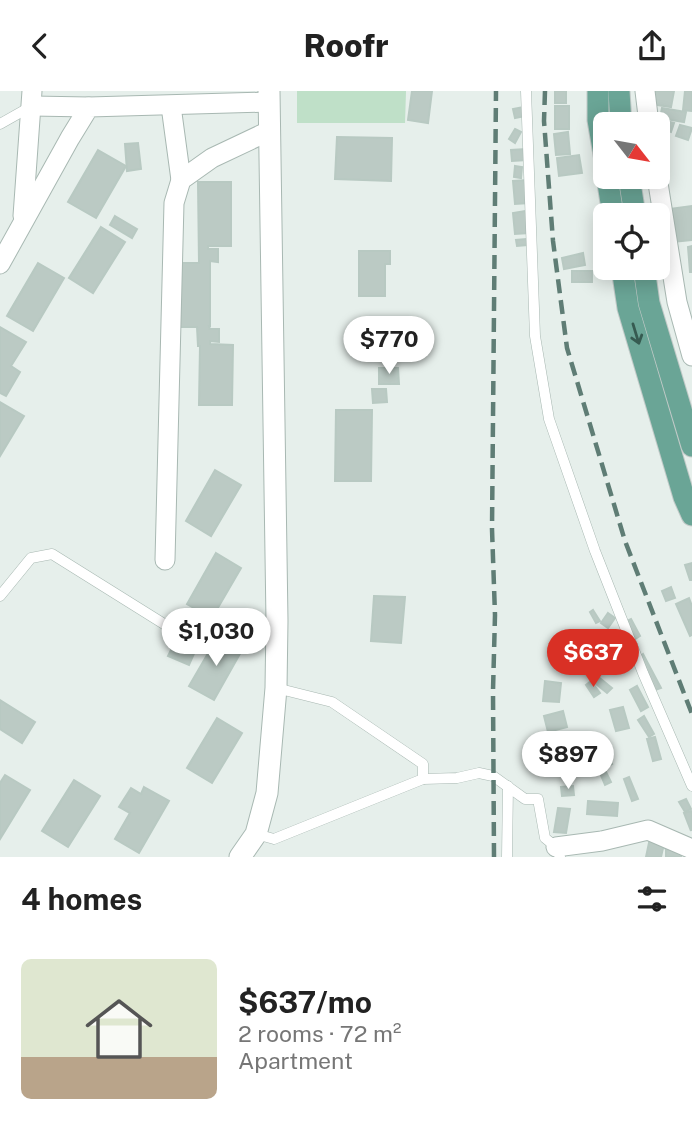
<!DOCTYPE html>
<html lang="en">
<head>
<meta charset="utf-8">
<style>
	:root { --surface:#fff; --page:#f2f2f2; --text:#222; --muted:#767676; --line:#e0e0e0; --accent:#d93025 }
	body { margin:0; font-family:"Public Sans",sans-serif; background:var(--page); color:var(--text); height:100vh; display:flex; flex-direction:column; font-size:26px; white-space:nowrap }
	* { box-sizing:border-box; margin:0 }
	p { font-size:23px; color:var(--muted) }
	.icon { flex:none; width:38px; height:38px; fill:none; stroke:currentColor; stroke-width:2; stroke-linecap:round; stroke-linejoin:round }
	.map { position:relative; height:766px; overflow:hidden }
	.details { display:flex; flex-direction:column; background:var(--surface); flex:1 }
	.details>* { flex:none }
	.needle { width:46px; rotate:121deg }
	.controls { position:absolute; left:593px; top:21px; display:grid; gap:14px }
	.controls a { display:grid; place-items:center; width:77px; height:77px; border-radius:10px; background:var(--surface); box-shadow:0 4px 18px #0003; font-size:35px }
	.price { position:absolute; translate:-50% -60px; padding:0 16px; border-radius:24px; background:#fff; color:#222; font-size:23px; line-height:46px; filter:drop-shadow(0 2px 4px #0008) }
	.price::after { content:''; position:absolute; left:50%; top:42px; width:21px; height:16px; margin-left:-10px; background:inherit; clip-path:polygon(0 0,100% 0,50% 100%) }
	.price.selected { background:var(--accent); color:#fff }
	ul { padding:0; list-style:none }
	li { display:flex; align-items:center; gap:21px; height:175px; padding:0 21px }
	li+li { border-top:2px solid var(--line) }
	li span { display:grid; place-items:center; flex:none; width:196px; height:140px; border-radius:10px; color:#555 }
	li>.icon { margin-inline-start:auto }
	span .icon { width:84px; height:84px; fill:#fffc; stroke-width:1 }
	li b { font-size:30px }
	h2 { display:flex; justify-content:space-between; align-items:center; height:84px; padding:0 21px; font-size:30px }
	header { display:flex; justify-content:space-between; align-items:center; height:91px; padding:0 21px; background:var(--surface); font-size:32px; font-weight:800 }
	.map>svg:first-child { display:block }
</style>
</head>
<body>
<header><svg class="icon" aria-label="back" viewBox="0 0 24 24"><path d="M15 5l-7 7 7 7"/></svg>Roofr<svg class="icon" aria-label="share" viewBox="0 0 24 24"><path d="M12 15V3M7 8l5-5 5 5M5 13v7h14v-7"/></svg></header>
<div class="map">
<svg width="692" height="766" viewBox="0 0 692 766">
	<rect width="100%" height="100%" fill="#e6efeb"/>
	<path fill="#bfe0c8" d="M297,0H406L405,32H297Z"/>
	<g fill="#bbcac4" stroke="#b8c9c2" stroke-width="2">
		<path d="M412,0H432L428,32L408,29Z"/>
		<rect x="555" y="0" width="11" height="12"/>
		<path d="M652,0H674L671,16L650,13Z"/>
		<path d="M685,0H692V20L683,19Z"/>
		<rect x="555" y="15" width="14" height="23"/>
		<path d="M524,16L525,25L515,27L513,18Z"/>
		<path d="M662,17L686,21L684,31L660,27Z"/>
		<path d="M666,30L674,32L671,41L663,38Z"/>
		<path d="M680,34L692,37L688,49L676,45Z"/>
		<path d="M515,38L521,41L515,52L509,48Z"/>
		<path d="M568,41L570,63L556,64L554,43Z"/>
		<path d="M337,46L392,47L391,90L335,88Z"/>
		<path d="M138,52L141,78L127,80L125,53Z"/>
		<path d="M526,58L527,69L512,70L511,59Z"/>
		<path d="M98,59L126,75L96,127L68,111Z"/>
		<path d="M579,64L582,82L559,85L557,67Z"/>
		<path d="M515,75L522,76L521,87L514,86Z"/>
		<path d="M528,89L529,112L515,113L513,90Z"/>
		<path d="M198,91H231V155H208V158H218V171L210,170V235H209L210,238H219V251L210,250V253L233,254L232,314H199L200,255H198L197,236H177V172H199Z"/>
		<path d="M692,115V149L673,151L669,118Z"/>
		<path d="M526,120L529,142L515,143L513,122Z"/>
		<path d="M115,125L137,138L132,147L110,134Z"/>
		<path d="M101,136L125,151L93,202L69,187Z"/>
		<path d="M526,148L527,154L517,155L516,149Z"/>
		<path d="M692,155V181H690L688,156Z"/>
		<path d="M359,160H390V173H385V205H359Z"/>
		<path d="M583,162L585,174L564,178L562,167Z"/>
		<path d="M38,172L64,187L33,240L7,225Z"/>
		<rect x="572" y="180" width="20" height="11"/>
		<path d="M0,236L26,251L11,275L20,281L6,305L0,302Z"/>
		<path d="M379,277H398L399,293H379Z"/>
		<path d="M372,298H386L387,311L373,312Z"/>
		<path d="M0,311L24,325L0,365Z"/>
		<path d="M336,319H372L371,390H335Z"/>
		<path d="M215,379L241,394L211,445L186,430Z"/>
		<path d="M216,462L241,477L212,527L187,513Z"/>
		<path d="M692,472V489H690L685,474Z"/>
		<path d="M671,496L675,507L666,510L662,500Z"/>
		<path d="M374,505L405,506L401,552L371,550Z"/>
		<path d="M689,507L692,515V544L690,545L676,513Z"/>
		<path d="M593,519L600,530L596,532L590,521Z"/>
		<path d="M608,522L615,527L608,537L601,532Z"/>
		<path d="M631,528L640,545L635,548L625,531Z"/>
		<path d="M218,545L242,559L214,609L189,595Z"/>
		<path d="M599,546L610,571L604,574L592,549Z"/>
		<path d="M176,549L196,558L189,574L168,565Z"/>
		<path d="M617,551L623,552L618,575L613,574Z"/>
		<path d="M643,563L661,597L655,599L639,566Z"/>
		<path d="M596,584L612,597L607,602L591,589Z"/>
		<path d="M545,590L561,592L559,611L543,610Z"/>
		<path d="M591,590L600,602L594,606L586,594Z"/>
		<path d="M637,595L648,616L641,620L630,599Z"/>
		<path d="M0,609L35,631L22,652L0,638Z"/>
		<path d="M623,616L629,637L616,640L610,619Z"/>
		<path d="M563,620L567,636L548,641L544,625Z"/>
		<path d="M644,625L654,643L649,646L638,629Z"/>
		<path d="M217,627L242,642L212,692L187,677Z"/>
		<path d="M596,643L612,673L606,676L591,645Z"/>
		<path d="M655,646L661,668L653,670L647,648Z"/>
		<path d="M556,661L559,676L545,680L541,664Z"/>
		<path d="M602,673L611,691L605,694L597,675Z"/>
		<path d="M5,684L30,699L0,748V692Z"/>
		<path d="M629,686L638,708L632,710L624,688Z"/>
		<path d="M74,689L100,705L68,756L42,740Z"/>
		<path d="M573,695L574,704L562,705L561,696Z"/>
		<path d="M144,696L169,710L139,762L115,748L130,722L119,716L131,697L141,703Z"/>
		<path d="M686,708L691,718L685,721L679,711Z"/>
		<path d="M588,710L618,712L617,725L587,723Z"/>
		<path d="M558,717L570,718L566,742L554,741Z"/>
		<path d="M691,720L692,723L691,740L684,722Z"/>
		<path d="M650,747L672,758L663,757L661,766H646Z"/>
		<path d="M680,758L681,766H666V759Z"/>
	</g>
	<g fill="none" stroke-linecap="round" stroke-linejoin="round">
		<g stroke="#a8b8b2" stroke-width="11">
			<g id="service">
				<path d="M526,0L535,245L549,328L595,460L643,582L692,695"/>
				<path d="M0,33L30,16"/>
				<path d="M0,505L31,467L52,463L196,553"/>
				<path d="M276,597L332,611L423,673V688"/>
				<path d="M256,743L274,748L423,688L457,687L479,682L493,685L525,708H538L545,747L556,756L560,766"/>
				<path d="M507,766L508,695"/>
			</g>
		</g>
		<g stroke="#a8b8b2" stroke-width="21">
			<g id="minor">
				<path d="M645,0L649,33"/>
				<path d="M32,15L89,16"/>
				<path d="M171,15L181,89"/>
				<path d="M657,86L677,211L692,265"/>
				<path d="M23,125L32,0"/>
				<path d="M0,173L70,47L89,16L269,11"/>
				<path d="M165,469L174,112L181,89L212,67L269,40"/>
				<path d="M556,756L602,750L648,739L692,758"/>
			</g>
		</g>
		<g stroke="#a8b8b2" stroke-width="23">
			<path id="tertiary" d="M240,766L256,743L267,702L276,597L277,530L269,0"/>
		</g>
		<g stroke="#c2cac8" stroke-width="23">
			<g id="primary">
				<path d="M598,0V29L606,75"/>
				<path d="M619,0L621,33"/>
				<path d="M607,86L613,124"/>
				<path d="M629,86L635,124"/>
				<path d="M622,177L628,217L684,406L692,424"/>
				<path d="M644,177L649,212L692,355"/>
			</g>
		</g>
		<use href="#service" stroke="#fff" stroke-width="10"/>
		<use href="#minor" stroke="#fff" stroke-width="19"/>
		<use href="#tertiary" stroke="#fff" stroke-width="21"/>
		<use href="#primary" stroke="#6aa596" stroke-width="21"/>
		<g stroke="#5f7d75" stroke-width="4.5" stroke-dasharray="14 7" stroke-linecap="butt">
			<path d="M545,0L544,30L553,150L567,257L625,450L692,623"/>
			<path d="M494,766L493,600L495,524L492,438L496,0"/>
		</g>
	</g>
	<defs><path id="oneway-shaft" d="M-6 0H5M1.5-3L5.5 0L1.5 3" fill="none" stroke-width="1.6" stroke-linecap="round" stroke-linejoin="round" transform="scale(1.75)"/></defs>
	<use stroke="#365b51" href="#oneway-shaft" transform="translate(636 243) rotate(73)"/>
</svg>
<div class="controls">
<a><svg class="needle" viewBox="-14 -14 28 28"><path d="M0-13l5 13h-10z" fill="#e53935"/><path d="M0 13l5-13h-10z" fill="#767676"/></svg></a>
<a><svg class="icon" aria-label="locate" viewBox="0 0 24 24"><circle cx="12" cy="12" r="6"/><path d="M12 2v4M12 18v4M2 12h4M18 12h4"/></svg></a>
</div>
<b class="price" style="left:389px;top:285px">$770</b>
<b class="price" style="left:216px;top:577px">$1,030</b>
<b class="price selected" style="left:593px;top:598px">$637</b>
<b class="price" style="left:568px;top:700px">$897</b>
</div>
<section class="details">
<h2>4 homes<svg class="icon" aria-label="filters" viewBox="0 0 24 24"><path d="M4 7h16M4 17h16"/><circle cx="9" cy="7" r="2"/><circle cx="15" cy="17" r="2"/></svg></h2>
<ul>
<li><span style="background:linear-gradient(#dfe7d0 70%,#b9a48a 0)"><svg class="icon" aria-label="home" viewBox="0 0 24 24"><path d="M3 11l9-7 9 7M6 9v11h12V9"/></svg></span><div><b>$637/mo</b><p>2 rooms · 72 m²</p><p>Apartment</p></div></li>
</ul>
</section>
</body>
</html>
